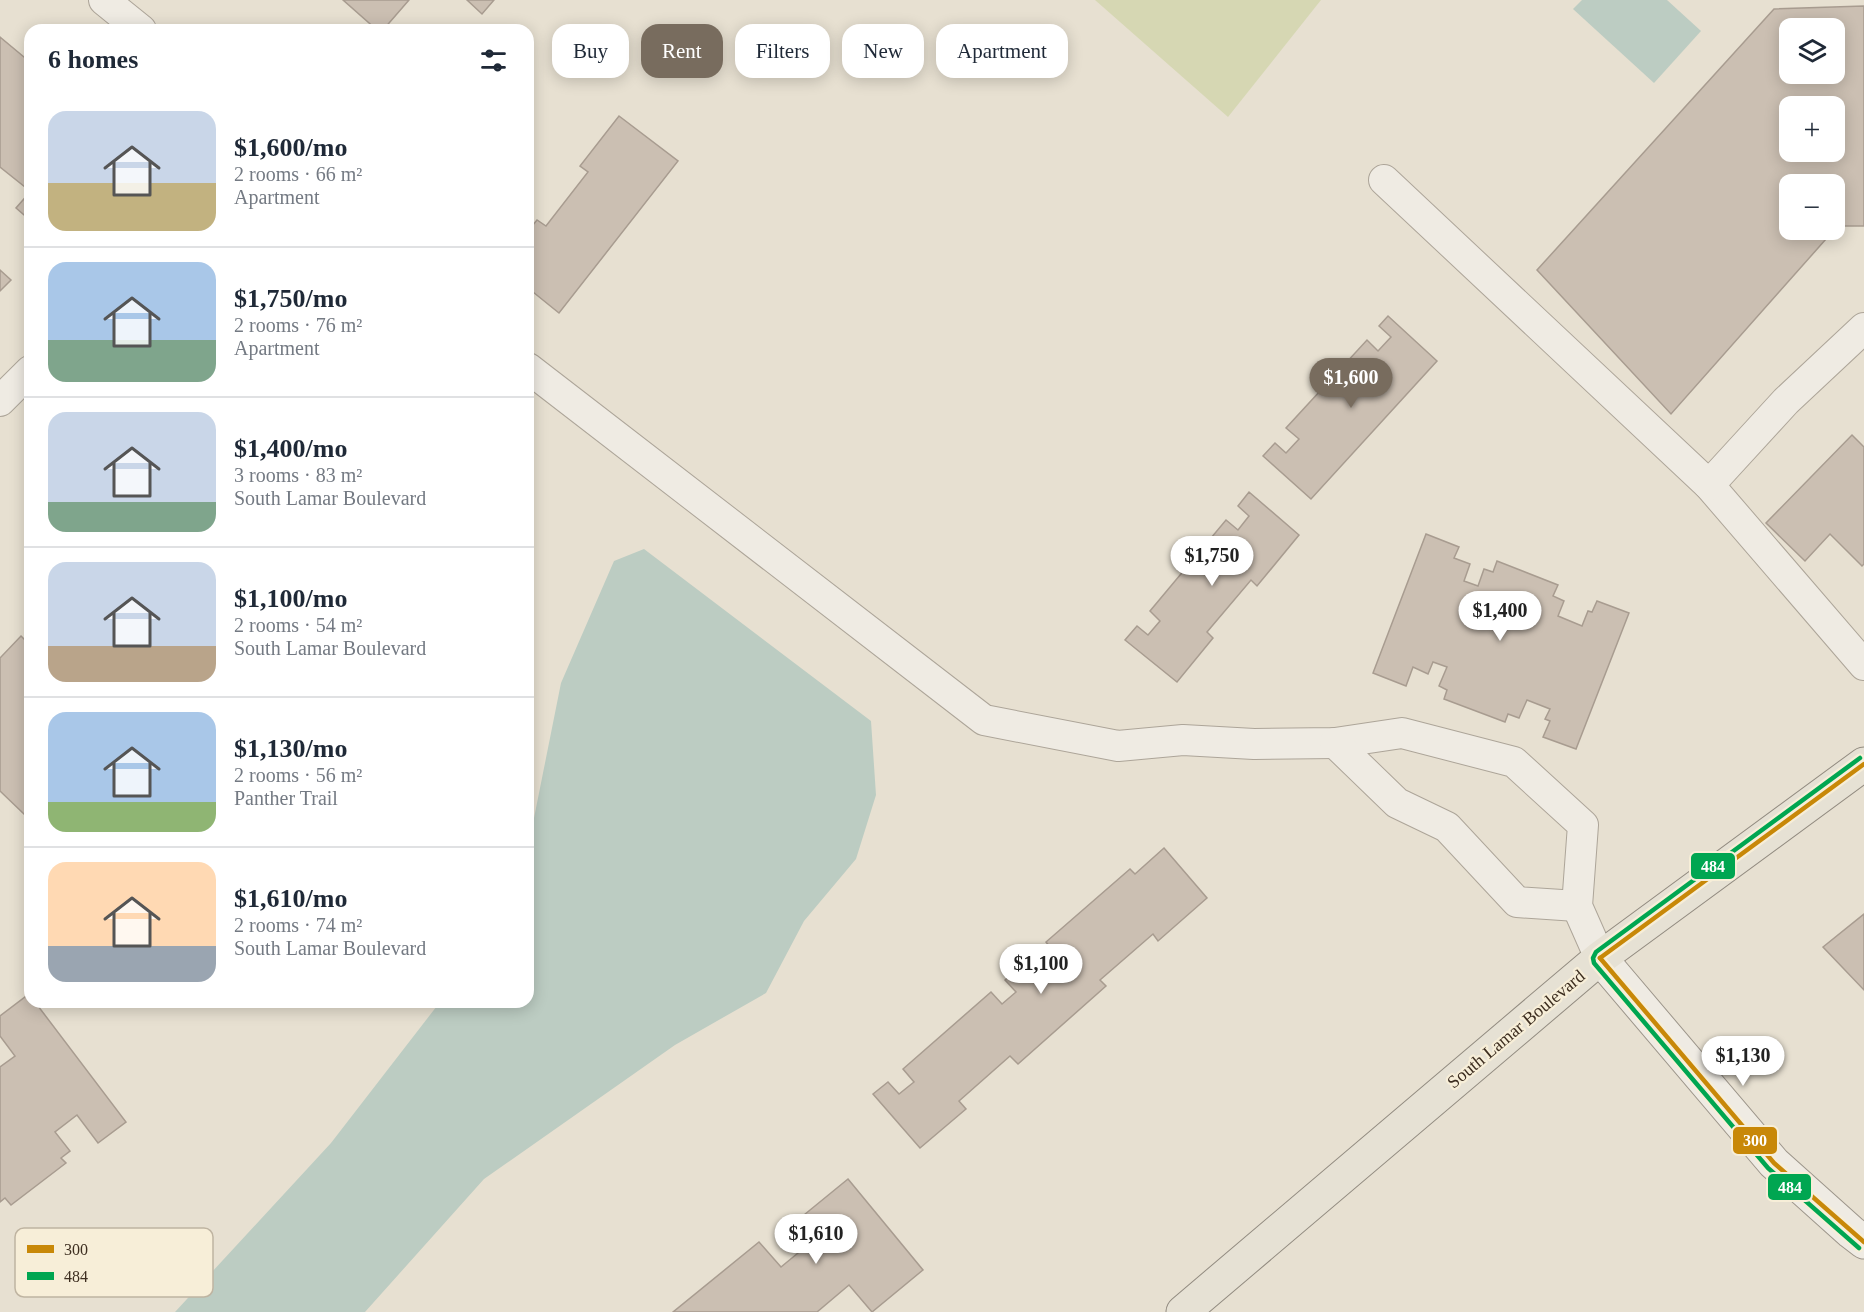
<!DOCTYPE html>
<html lang="en">
<head>
<meta charset="utf-8">
<style>
	:root { --surface:#fff; --page:#f6f6f7; --text:#1f2937; --muted:#747a83; --line:#e0e1e3; --accent:#786c5e }
	body { margin:0; font-family:Georgia,serif; background:var(--page); color:var(--text); height:100vh; display:flex; flex-direction:column; font-size:22px; white-space:nowrap }
	* { box-sizing:border-box; margin:0 }
	p { font-size:20px; color:var(--muted) }
	.icon { flex:none; width:33px; height:33px; fill:none; stroke:currentColor; stroke-width:2; stroke-linecap:round; stroke-linejoin:round }
	.map { position:relative; flex:1; overflow:hidden }
	.details { position:absolute; left:24px; top:24px; width:510px; height:984px; display:flex; flex-direction:column; background:var(--surface); border-radius:18px; box-shadow:0 3px 15px #0003 }
	.details>* { flex:none }
	.guide { position:absolute; left:552px; top:24px; width:570px; height:54px; display:flex; gap:12px }
	.buttons { position:absolute; left:1779px; top:18px; display:grid; gap:12px }
	.buttons a { display:grid; place-items:center; width:66px; height:66px; border-radius:12px; background:var(--surface); box-shadow:0 3px 15px #0003; font-size:30px }
	.price { position:absolute; translate:-50% -51px; padding:0 14px; border-radius:21px; background:#fff; color:#222; font-size:20px; line-height:39px; filter:drop-shadow(0 2px 3px #0008) }
	.price::after { content:''; position:absolute; left:50%; top:36px; width:18px; height:14px; margin-left:-9px; background:inherit; clip-path:polygon(0 0,100% 0,50% 100%) }
	.price.selected { background:var(--accent); color:#fff }
	ul { padding:0; list-style:none }
	li { display:flex; align-items:center; gap:18px; height:150px; padding:0 24px }
	li+li { border-top:2px solid var(--line) }
	li span { display:grid; place-items:center; flex:none; width:168px; height:120px; border-radius:18px; color:#555 }
	li>.icon { margin-inline-start:auto }
	span .icon { width:72px; height:72px; fill:#fffc; stroke-width:1 }
	li b { font-size:26px }
	h2 { display:flex; justify-content:space-between; align-items:center; height:72px; padding:0 24px; font-size:26px }
	.chip { padding:0 21px; border-radius:18px; background:var(--surface); box-shadow:0 3px 15px #0003; font-size:21px; line-height:54px }
	.chip.selected { background:var(--accent); color:#fff }
	.map>svg:first-child { display:block }
</style>
</head>
<body>
<div class="map">
<svg width="1864" height="1312" viewBox="0 0 1864 1312">
	<rect width="100%" height="100%" fill="#e7e0d1"/>
	<path fill="#d6d7b3" d="M1095,0H1321L1228,117Z"/>
	<g fill="#bcccc2">
		<path d="M1582,0H1667L1701,31L1654,83L1573,9Z"/>
		<path d="M644,549L871,721L876,795L856,859L804,921L766,993L675,1045L484,1179L365,1312H175L331,1143L440,1002H528V848L561,683L614,561Z"/>
	</g>
	<g fill="#cbbfb2" stroke="#a89c90" stroke-width="1.5" fill-rule="evenodd">
		<path d="M343,0H409L383,30H377Z"/>
		<path d="M467,0H494L482,14Z"/>
		<path d="M1864,6V226H1838L1834,229V184H1790V230H1834L1671,414L1537,270L1774,9ZM1790,28H1834V74H1790ZM1790,106H1834V152H1790Z"/>
		<path d="M0,37L30,62V191L0,167Z"/>
		<path d="M619,116L678,161L559,313L528,288V231L537,220L546,226L588,172L580,166Z"/>
		<path d="M30,192V220L16,208Z"/>
		<path d="M0,270L11,280L0,291Z"/>
		<path d="M1388,316L1437,361L1311,499L1263,456L1275,443L1286,453L1299,439L1286,428L1367,340L1378,351L1391,337L1379,326Z"/>
		<path d="M1852,435L1864,447V564L1862,566L1830,534L1805,561L1766,523Z"/>
		<path d="M1249,492L1299,535L1257,586L1251,580L1207,632L1213,638L1177,682L1125,640L1137,626L1148,635L1160,621L1150,611L1226,520L1238,530L1249,516L1238,506Z"/>
		<path d="M1426,534L1459,547L1454,558L1470,564L1464,581L1478,586L1484,569L1493,572L1497,561L1558,585L1553,596L1564,601L1558,616L1582,626L1588,611L1592,612L1597,601L1629,613L1576,749L1543,737L1550,721L1545,719L1550,709L1527,700L1519,718L1508,714L1505,722L1444,699L1447,690L1439,686L1447,667L1433,662L1428,674L1413,667L1406,686L1373,673Z"/>
		<path d="M21,636L30,645V810L25,815L0,791V658Z"/>
		<path d="M1164,848L1207,898L1158,941L1153,934L1100,980L1106,986L1018,1064L1010,1056L959,1101L966,1109L920,1148L873,1094L888,1082L899,1094L914,1082L903,1069L991,992L1002,1004L1016,992L1005,980L1027,961L1038,972L1057,956L1046,942L1130,869L1135,874Z"/>
		<path d="M1864,914V990L1823,947Z"/>
		<path d="M29,994L30,1002H35L126,1122L98,1143L77,1115L55,1132L70,1151L61,1158L66,1163L11,1205L5,1198L0,1202V1067L15,1056L0,1036V1016Z"/>
		<path d="M848,1179L923,1270L872,1312L849,1285L817,1312H673L759,1242L781,1267L815,1239L799,1219Z"/>
	</g>
	<g fill="none" stroke-linecap="round" stroke-linejoin="round">
		<g stroke="#ada599" stroke-width="32">
			<g id="lane">
				<path d="M104,0L141,30"/>
				<path d="M1384,180L1709,485L1864,665"/>
				<path d="M528,368L984,720L1118,746L1183,740L1254,744L1335,743L1402,733L1514,762L1583,825L1577,906L1600,958"/>
				<path d="M0,401L30,371"/>
				<path d="M1709,485L1786,401L1864,328"/>
				<path d="M1335,743L1397,803L1447,827L1517,902L1577,906"/>
			</g>
		</g>
		<g stroke="#9c958a" stroke-width="35">
			<path id="secondary" d="M1600,958L1774,1163L1851,1232L1864,1242"/>
		</g>
		<g stroke="#928b80" stroke-width="35">
			<path id="primary" d="M1183,1312L1600,958L1864,764"/>
		</g>
		<use href="#lane" stroke="#efebe3" stroke-width="30"/>
		<use href="#secondary" stroke="#efebe3" stroke-width="33"/>
		<use href="#primary" stroke="#e6e1d4" stroke-width="33"/>
		<g stroke="#f7eed8" stroke-width="9">
			<g id="bus-1">
				<path d="M1600,958L1774,1163L1864,1242"/>
				<path d="M1600,958L1864,764"/>
			</g>
		</g>
		<g stroke="#f7eed8" stroke-width="9">
			<path id="bus-2" d="M1859,1248L1768,1168L1594,963L1593,958L1596,952L1860,758"/>
		</g>
		<use href="#bus-1" stroke="#c88808" stroke-width="4.5"/>
		<use href="#bus-2" stroke="#00a651" stroke-width="4.5"/>
	</g>
	<g text-anchor="middle" stroke-width="4.5" stroke-linejoin="round" paint-order="stroke">
		<g font-size="18" fill="#3d2e20" stroke="#f7eed8">
			<text transform="translate(1516 1029) rotate(-40)" y="6">South Lamar Boulevard</text>
		</g>
	</g>
	<rect x="15" y="1228" width="198" height="69" rx="9" fill="#f7eed8" stroke="#bfb4a1" stroke-width="1.5"/>
	<rect x="27" y="1245" width="27" height="8" fill="#c88808"/>
	<rect x="27" y="1272" width="27" height="8" fill="#00a651"/>
	<g font-size="16" fill="#3d2e20">
		<text x="64" y="1255">300</text>
		<text x="64" y="1282">484</text>
	</g>
	<g stroke="#f7eed8" stroke-width="2">
		<rect x="1690" y="852" width="46" height="28" rx="6" fill="#00a651"/>
		<rect x="1732" y="1126" width="46" height="29" rx="6" fill="#c88808"/>
		<rect x="1767" y="1173" width="45" height="28" rx="6" fill="#00a651"/>
	</g>
	<g font-size="16" text-anchor="middle" font-weight="bold" fill="#fff">
		<text x="1713" y="872">484</text>
		<text x="1755" y="1146">300</text>
		<text x="1790" y="1193">484</text>
	</g>
</svg>
<div class="buttons">
<a><svg class="icon" aria-label="layers" viewBox="0 0 24 24"><path d="M12 4l9 5-9 5-9-5zM3 14l9 5 9-5"/></svg></a>
<a>+</a>
<a>−</a>
</div>
<b class="price selected" style="left:1351px;top:409px">$1,600</b>
<b class="price" style="left:1212px;top:587px">$1,750</b>
<b class="price" style="left:1500px;top:642px">$1,400</b>
<b class="price" style="left:1041px;top:995px">$1,100</b>
<b class="price" style="left:1743px;top:1087px">$1,130</b>
<b class="price" style="left:816px;top:1265px">$1,610</b>
<div class="guide">
<a class="chip">Buy</a>
<a class="chip selected">Rent</a>
<a class="chip">Filters</a>
<a class="chip">New</a>
<a class="chip">Apartment</a>
</div>
<section class="details">
<h2>6 homes<svg class="icon" aria-label="filters" viewBox="0 0 24 24"><path d="M4 7h16M4 17h16"/><circle cx="9" cy="7" r="2"/><circle cx="15" cy="17" r="2"/></svg></h2>
<ul>
<li><span style="background:linear-gradient(#c9d6e8 60%,#c2b280 0)"><svg class="icon" aria-label="home" viewBox="0 0 24 24"><path d="M3 11l9-7 9 7M6 9v11h12V9"/></svg></span><div><b>$1,600/mo</b><p>2 rooms · 66 m²</p><p>Apartment</p></div></li>
<li><span style="background:linear-gradient(#a9c7e8 65%,#7fa58c 0)"><svg class="icon" aria-label="home" viewBox="0 0 24 24"><path d="M3 11l9-7 9 7M6 9v11h12V9"/></svg></span><div><b>$1,750/mo</b><p>2 rooms · 76 m²</p><p>Apartment</p></div></li>
<li><span style="background:linear-gradient(#c9d6e8 75%,#7fa58c 0)"><svg class="icon" aria-label="home" viewBox="0 0 24 24"><path d="M3 11l9-7 9 7M6 9v11h12V9"/></svg></span><div><b>$1,400/mo</b><p>3 rooms · 83 m²</p><p>South Lamar Boulevard</p></div></li>
<li><span style="background:linear-gradient(#c9d6e8 70%,#b9a48a 0)"><svg class="icon" aria-label="home" viewBox="0 0 24 24"><path d="M3 11l9-7 9 7M6 9v11h12V9"/></svg></span><div><b>$1,100/mo</b><p>2 rooms · 54 m²</p><p>South Lamar Boulevard</p></div></li>
<li><span style="background:linear-gradient(#a9c7e8 75%,#8fb573 0)"><svg class="icon" aria-label="home" viewBox="0 0 24 24"><path d="M3 11l9-7 9 7M6 9v11h12V9"/></svg></span><div><b>$1,130/mo</b><p>2 rooms · 56 m²</p><p>Panther Trail</p></div></li>
<li><span style="background:linear-gradient(#ffd9b3 70%,#9aa5b1 0)"><svg class="icon" aria-label="home" viewBox="0 0 24 24"><path d="M3 11l9-7 9 7M6 9v11h12V9"/></svg></span><div><b>$1,610/mo</b><p>2 rooms · 74 m²</p><p>South Lamar Boulevard</p></div></li>
</ul>
</section>
</div>
</body>
</html>
